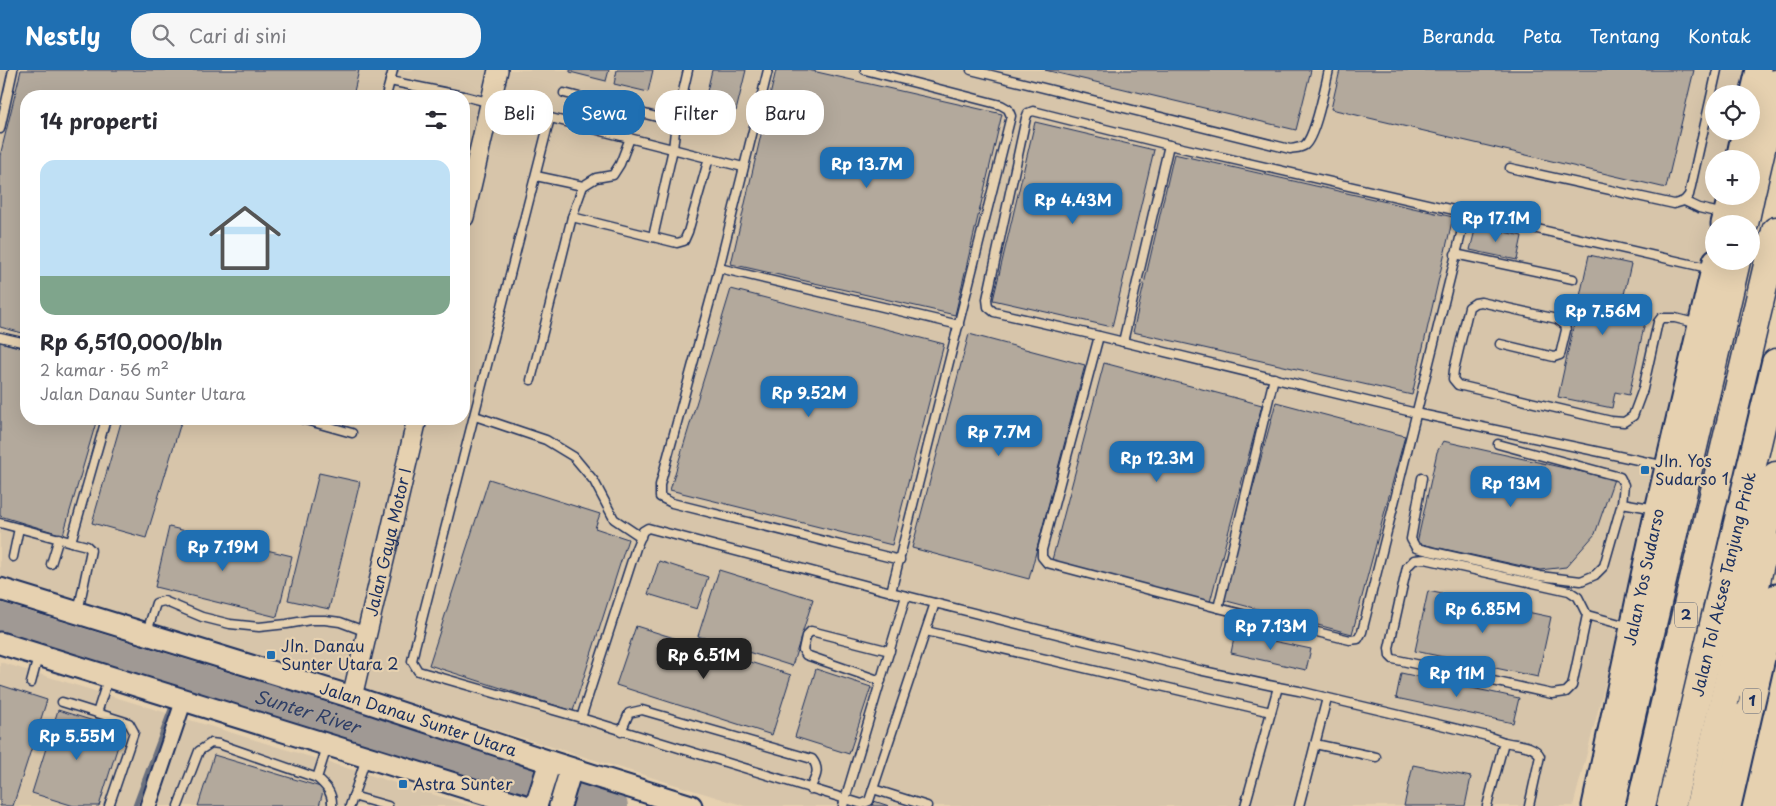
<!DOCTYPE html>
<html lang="id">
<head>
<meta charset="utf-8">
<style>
	:root { --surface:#fff; --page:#f7f7f7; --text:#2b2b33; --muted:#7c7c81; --line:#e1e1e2; --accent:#1f6fb2 }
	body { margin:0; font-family:"Playpen Sans",sans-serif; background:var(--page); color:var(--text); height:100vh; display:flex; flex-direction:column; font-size:19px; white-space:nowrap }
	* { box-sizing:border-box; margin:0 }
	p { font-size:16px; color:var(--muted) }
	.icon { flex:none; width:28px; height:28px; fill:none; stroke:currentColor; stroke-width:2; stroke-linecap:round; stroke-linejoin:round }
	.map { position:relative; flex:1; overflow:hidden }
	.panel { position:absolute; left:20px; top:20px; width:450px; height:335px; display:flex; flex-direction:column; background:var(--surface); border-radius:20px; box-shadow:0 5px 20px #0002 }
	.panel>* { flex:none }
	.top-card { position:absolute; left:485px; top:20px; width:475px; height:45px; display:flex; gap:10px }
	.fabs { position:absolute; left:1705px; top:15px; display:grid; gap:10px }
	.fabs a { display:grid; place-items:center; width:55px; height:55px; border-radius:50%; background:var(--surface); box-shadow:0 5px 20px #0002; font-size:25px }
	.price { position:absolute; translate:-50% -42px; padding:0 11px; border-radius:10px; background:var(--accent); color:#fff; font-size:16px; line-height:32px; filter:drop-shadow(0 1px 2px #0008) }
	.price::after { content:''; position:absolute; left:50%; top:30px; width:15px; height:11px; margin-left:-8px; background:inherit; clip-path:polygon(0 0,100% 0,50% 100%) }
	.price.active { background:#222; color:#fff }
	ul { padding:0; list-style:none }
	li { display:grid; align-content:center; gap:10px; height:265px; padding:0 20px }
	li+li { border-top:1px solid var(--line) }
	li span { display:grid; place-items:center; height:155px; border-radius:15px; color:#555 }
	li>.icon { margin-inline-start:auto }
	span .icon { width:90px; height:90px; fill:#fffc; stroke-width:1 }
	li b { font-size:21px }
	h2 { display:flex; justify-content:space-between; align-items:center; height:60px; padding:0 20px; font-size:21px }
	.pill { padding:0 18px; border-radius:20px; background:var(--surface); box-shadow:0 5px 20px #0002; font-size:18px; line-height:45px }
	.pill.active { background:var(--accent); color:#fff }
	header { display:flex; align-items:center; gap:30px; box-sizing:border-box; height:70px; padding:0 25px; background:var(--accent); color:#fff }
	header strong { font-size:24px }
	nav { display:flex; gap:28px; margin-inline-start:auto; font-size:18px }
	.search { width:350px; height:45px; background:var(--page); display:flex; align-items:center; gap:12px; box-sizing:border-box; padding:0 18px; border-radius:20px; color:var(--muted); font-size:19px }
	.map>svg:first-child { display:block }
</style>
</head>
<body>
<header>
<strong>Nestly</strong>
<div class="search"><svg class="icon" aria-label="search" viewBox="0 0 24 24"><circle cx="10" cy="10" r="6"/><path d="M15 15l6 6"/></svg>Cari di sini</div>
<nav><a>Beranda</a><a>Peta</a><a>Tentang</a><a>Kontak</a></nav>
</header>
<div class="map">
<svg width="1776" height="736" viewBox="0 0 1776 736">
	<rect width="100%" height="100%" fill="#e6d1b0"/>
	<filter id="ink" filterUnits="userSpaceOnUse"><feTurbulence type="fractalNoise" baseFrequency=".02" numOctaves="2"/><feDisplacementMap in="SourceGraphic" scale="10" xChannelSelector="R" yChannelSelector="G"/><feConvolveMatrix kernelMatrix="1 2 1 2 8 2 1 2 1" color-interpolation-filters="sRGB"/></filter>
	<g filter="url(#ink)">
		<g fill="#d7c5aa" fill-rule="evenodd">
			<path d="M0,0H1759L1751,24H1714V61H1745L1739,89H1714V126H1731L1714,154V200L1573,736H745L0,508ZM26,26H464V349H26Z"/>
			<path d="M0,592L471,736H0Z"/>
		</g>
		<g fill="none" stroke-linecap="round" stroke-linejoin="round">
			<g stroke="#6b6f7e" stroke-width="5">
				<path d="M177,623L184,603"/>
				<path d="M135,736L174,631"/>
				<path d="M599,736L601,732"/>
			</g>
			<path stroke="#a09994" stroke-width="30" id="s1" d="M0,548L613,736"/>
		</g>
		<g fill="#b3a99c" stroke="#1b2f5e">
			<path d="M21,0H359L353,26H26V264L0,257V86Z"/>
			<path d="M570,0H609L606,11L570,2Z"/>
			<path d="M617,0H653L648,22L614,14Z"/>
			<path d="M712,0H746L736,41L704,34Z"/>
			<path d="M776,0H808L1002,44L955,245L731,194Z"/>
			<path d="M1045,0H1311L1296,60Z"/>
			<path d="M1340,0H1694L1666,118L1331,39Z"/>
			<path d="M1035,52L1154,80L1112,257L993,230Z"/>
			<path d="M1174,84L1453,147L1412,325L1133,262Z"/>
			<path d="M1476,156L1522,166L1517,190L1470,180Z"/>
			<path d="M1589,185L1631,194L1623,229L1649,234L1629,325L1615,322L1612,338L1558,327Z"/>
			<path d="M731,219L944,274L892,475L670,420Z"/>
			<path d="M969,264L1085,295L1029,509L912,478Z"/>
			<path d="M0,272L26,279V349H97L63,465L0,446Z"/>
			<path d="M1104,293L1262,335L1210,532L1052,490Z"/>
			<path d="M1276,332L1405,366L1352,564L1223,530Z"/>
			<path d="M122,349H182L146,468L92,453Z"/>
			<path d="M1443,371L1614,409L1595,464L1566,497L1540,500L1417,473L1437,382Z"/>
			<path d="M319,403L360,412L329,539L288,530Z"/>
			<path d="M489,409L600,444L595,458L628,469L573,641L429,595Z"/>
			<path d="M169,457L292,486L277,547L155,517Z"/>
			<path d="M659,491L708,507L697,539L648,524Z"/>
			<path d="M719,500L813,529L792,596L698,566Z"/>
			<path d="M1428,521L1551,547L1538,607L1415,581Z"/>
			<path d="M636,556L791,605L772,665L616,615Z"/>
			<path d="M1235,563L1311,579L1306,600L1231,583Z"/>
			<path d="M816,599L871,617L849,684L795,667Z"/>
			<path d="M1401,603L1519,628L1513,653L1396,628Z"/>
			<path d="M0,615L47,630L13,736H0Z"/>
			<path d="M58,640L123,660L99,736H74L32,723Z"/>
			<path d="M214,685L324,718L319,736H198Z"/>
			<path d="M1413,695L1471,707L1465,736H1404Z"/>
			<path d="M874,731L889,736H872Z"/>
		</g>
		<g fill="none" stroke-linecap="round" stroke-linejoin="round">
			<g stroke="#1b2f5e" stroke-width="11">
				<g id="service">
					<path d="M393,0L390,11L463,26"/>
					<path d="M768,0L719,198L660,415V427L672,433L900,490"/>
					<path d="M865,0L1001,35L1008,39L1011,46L891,522"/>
					<path d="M971,0L1290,79C1295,78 1301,78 1305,75C1316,65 1325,16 1329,0"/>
					<path d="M564,23L676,52"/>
					<path d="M386,26L390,11"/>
					<path d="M464,26L743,97"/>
					<path d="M550,48L415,577L412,591L418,601L581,648L862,734L869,731L935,533"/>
					<path d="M0,59L13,0"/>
					<path d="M1510,98L1674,134L1684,131L1689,125L1717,0"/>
					<path d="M536,106L583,116"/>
					<path d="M1684,131L1699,138L1724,144"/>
					<path d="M572,147L677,173L684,171L688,162L709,88"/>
					<path d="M653,167L673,79L676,52L688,0"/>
					<path d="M1455,184L1573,209"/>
					<path d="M719,198L959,255"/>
					<path d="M1099,266L1042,480V487L1047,493L1218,538L1350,570L1358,569L1362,562L1466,144"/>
					<path d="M0,267L26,273"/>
					<path d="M1123,272L1169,75"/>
					<path d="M1500,274L1554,287L1560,285L1566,260L1565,255L1557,249L1481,232L1475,233L1469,237L1454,300L1453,309L1458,315L1611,351L1624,352L1633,346L1643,319L1658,252L1661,248H1675L1699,254"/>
					<path d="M531,310L572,147L583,116L596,108L613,105L620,94L630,68"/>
					<path d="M475,346L546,370L574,387L594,411L614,449L641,467"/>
					<path d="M302,349L352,363"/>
					<path d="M1498,374L1620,407L1624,415L1622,433"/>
					<path d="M1666,396L1416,343L1099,266L994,242L988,237L987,229L1026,48L1028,43L1033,41L1169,75L1712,199"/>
					<path d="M1422,408L1411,469L1416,478L1540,506L1581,511L1595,505L1604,496L1622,433L1656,439"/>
					<path d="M0,453L71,472L106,349"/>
					<path d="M71,472L87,476L91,480L78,542"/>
					<path d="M13,487L19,458"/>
					<path d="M51,494L59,468"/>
					<path d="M1218,538L1274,308"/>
					<path d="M1587,545L1578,527L1569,521L1425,489L1414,490L1407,497L1389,578L1390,586L1393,589L1552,624L1566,622L1572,616L1587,545L1631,557"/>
					<path d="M926,561L1271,642"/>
					<path d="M147,562L156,533L164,531L202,547L230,554L259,557L287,554L310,550H325L340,552L367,562"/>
					<path d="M881,611L806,585L803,580L806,566L811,561L890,581"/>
					<path d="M31,613L38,587"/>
					<path d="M1741,623L1776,468"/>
					<path d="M62,632L129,653L134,662L109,736"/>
					<path d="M97,643L108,609"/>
					<path d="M581,648L636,478L643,461L648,458L891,522L1199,600L1278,617"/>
					<path d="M621,662L629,643L642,640L812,689C821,700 815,708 810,719"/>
					<path d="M1504,672C1516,675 1534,674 1540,686L1529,736"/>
					<path d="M1315,674L1376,687"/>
					<path d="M317,708L327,677"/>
					<path d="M873,719L927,736"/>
					<path d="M353,726L388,736"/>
					<path d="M178,736L199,681L211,673L219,674L317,708C326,716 333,723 332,736"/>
					<path d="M350,736L366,688"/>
					<path d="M843,736L906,526"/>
					<path d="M1245,736L1278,617L1299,621L1487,666L1504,672L1487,736"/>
					<path d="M1299,736L1327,628"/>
					<path d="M1714,736L1738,639"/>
				</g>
			</g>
			<g stroke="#1b2f5e" stroke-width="19">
				<path id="minor" d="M148,736L184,630"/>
			</g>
			<g stroke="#1b2f5e" stroke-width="22">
				<g id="tertiary">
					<path d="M464,147L498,0"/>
					<path id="s2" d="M352,627L417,349"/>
				</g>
			</g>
			<g stroke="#1b2f5e" stroke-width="25">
				<g id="secondary">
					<path id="s3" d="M0,519L352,627L550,692L691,736"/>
					<path d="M0,573L525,736"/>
					<path d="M536,736L550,692"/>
					<path d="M560,736L571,699"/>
				</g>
			</g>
			<g stroke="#1b2f5e" stroke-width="29">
				<g id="trunk">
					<path d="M1751,34L1759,0"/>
					<path d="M1739,89L1745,61"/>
					<path d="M1724,154L1731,126"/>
					<path id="s4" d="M1595,736L1658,440L1716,191"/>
					<path d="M1728,736L1776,527"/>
				</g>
			</g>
			<g stroke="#1b2f5e" stroke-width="31">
				<g id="motorway">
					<path d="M1751,122L1776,14"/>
					<path d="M1744,154L1750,126"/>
					<path d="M1610,736L1736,191"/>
					<path d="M1641,736L1776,161"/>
					<path id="s5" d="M1671,736L1776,293"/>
					<path d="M1700,736L1776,406"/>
				</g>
			</g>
			<use href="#service" stroke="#e6d1b0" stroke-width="8"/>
			<use href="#minor" stroke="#e6d1b0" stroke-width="15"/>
			<use href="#tertiary" stroke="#e6d1b0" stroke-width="19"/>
			<use href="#secondary" stroke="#e6d1b0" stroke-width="21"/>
			<use href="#trunk" stroke="#e6d1b0" stroke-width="25"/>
			<use href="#motorway" stroke="#e6d1b0" stroke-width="28"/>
		</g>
	</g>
	<g fill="#1f6fb2" stroke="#e6d1b0" stroke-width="2">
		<rect x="1640" y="395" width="10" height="10" rx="2.5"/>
		<rect x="266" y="580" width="10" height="10" rx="2.5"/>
		<rect x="398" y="709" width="10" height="10" rx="2.5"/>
	</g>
	<g text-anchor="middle" stroke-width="4.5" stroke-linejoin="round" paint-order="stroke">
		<g fill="#e6d1b0" stroke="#586077" stroke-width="1">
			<rect x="1675" y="532.5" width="22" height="25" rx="4"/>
			<rect x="1743" y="618.5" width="18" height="25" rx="4"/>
		</g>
		<g font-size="15" font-weight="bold" fill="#1b2f5e">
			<text x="1686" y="550">2</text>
			<text x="1752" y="636">1</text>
		</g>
		<g font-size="16" fill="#1b2f5e" stroke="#e6d1b0" text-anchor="start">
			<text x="1655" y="397">Jln. Yos<tspan x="1655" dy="18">Sudarso 1</tspan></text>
			<text x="281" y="582">Jln. Danau<tspan x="281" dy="18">Sunter Utara 2</tspan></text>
			<text x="413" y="720">Astra Sunter</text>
		</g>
		<g font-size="16" fill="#1b2f5e" stroke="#e6d1b0">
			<text dy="6" stroke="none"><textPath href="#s2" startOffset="159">Jalan Gaya Motor I</textPath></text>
			<text dy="6" stroke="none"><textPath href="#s4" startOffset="234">Jalan Yos Sudarso</textPath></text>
			<text dy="6" stroke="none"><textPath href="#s5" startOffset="228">Jalan Tol Akses Tanjung Priok</textPath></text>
			<text dy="6" stroke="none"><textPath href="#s3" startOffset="438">Jalan Danau Sunter Utara</textPath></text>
		</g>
		<g font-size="18" font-style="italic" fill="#2f3f66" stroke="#e6d1b0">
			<text dy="6" stroke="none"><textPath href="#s1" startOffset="321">Sunter River</textPath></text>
		</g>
	</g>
</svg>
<div class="fabs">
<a><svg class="icon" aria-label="locate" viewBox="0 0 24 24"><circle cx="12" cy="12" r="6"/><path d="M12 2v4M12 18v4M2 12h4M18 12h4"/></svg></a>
<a>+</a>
<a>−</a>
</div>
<b class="price" style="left:867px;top:119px">Rp 13.7M</b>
<b class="price" style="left:1073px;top:155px">Rp 4.43M</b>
<b class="price" style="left:1496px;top:173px">Rp 17.1M</b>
<b class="price" style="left:1603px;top:266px">Rp 7.56M</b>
<b class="price" style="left:809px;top:348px">Rp 9.52M</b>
<b class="price" style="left:999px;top:387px">Rp 7.7M</b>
<b class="price" style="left:1157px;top:413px">Rp 12.3M</b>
<b class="price" style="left:1511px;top:438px">Rp 13M</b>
<b class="price" style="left:223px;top:502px">Rp 7.19M</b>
<b class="price" style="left:1483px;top:564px">Rp 6.85M</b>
<b class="price" style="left:1271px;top:581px">Rp 7.13M</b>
<b class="price active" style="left:704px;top:610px">Rp 6.51M</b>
<b class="price" style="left:1457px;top:628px">Rp 11M</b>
<b class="price" style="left:77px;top:691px">Rp 5.55M</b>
<div class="top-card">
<a class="pill">Beli</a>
<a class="pill active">Sewa</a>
<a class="pill">Filter</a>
<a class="pill">Baru</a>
</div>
<section class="panel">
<h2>14 properti<svg class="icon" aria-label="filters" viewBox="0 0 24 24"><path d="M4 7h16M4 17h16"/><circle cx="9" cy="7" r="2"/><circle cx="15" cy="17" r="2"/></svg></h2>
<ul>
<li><span style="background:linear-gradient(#bfe0f5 75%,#7fa58c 0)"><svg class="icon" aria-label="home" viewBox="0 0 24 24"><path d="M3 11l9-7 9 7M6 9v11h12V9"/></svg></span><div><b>Rp 6,510,000/bln</b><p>2 kamar · 56 m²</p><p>Jalan Danau Sunter Utara</p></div></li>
</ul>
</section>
</div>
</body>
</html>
